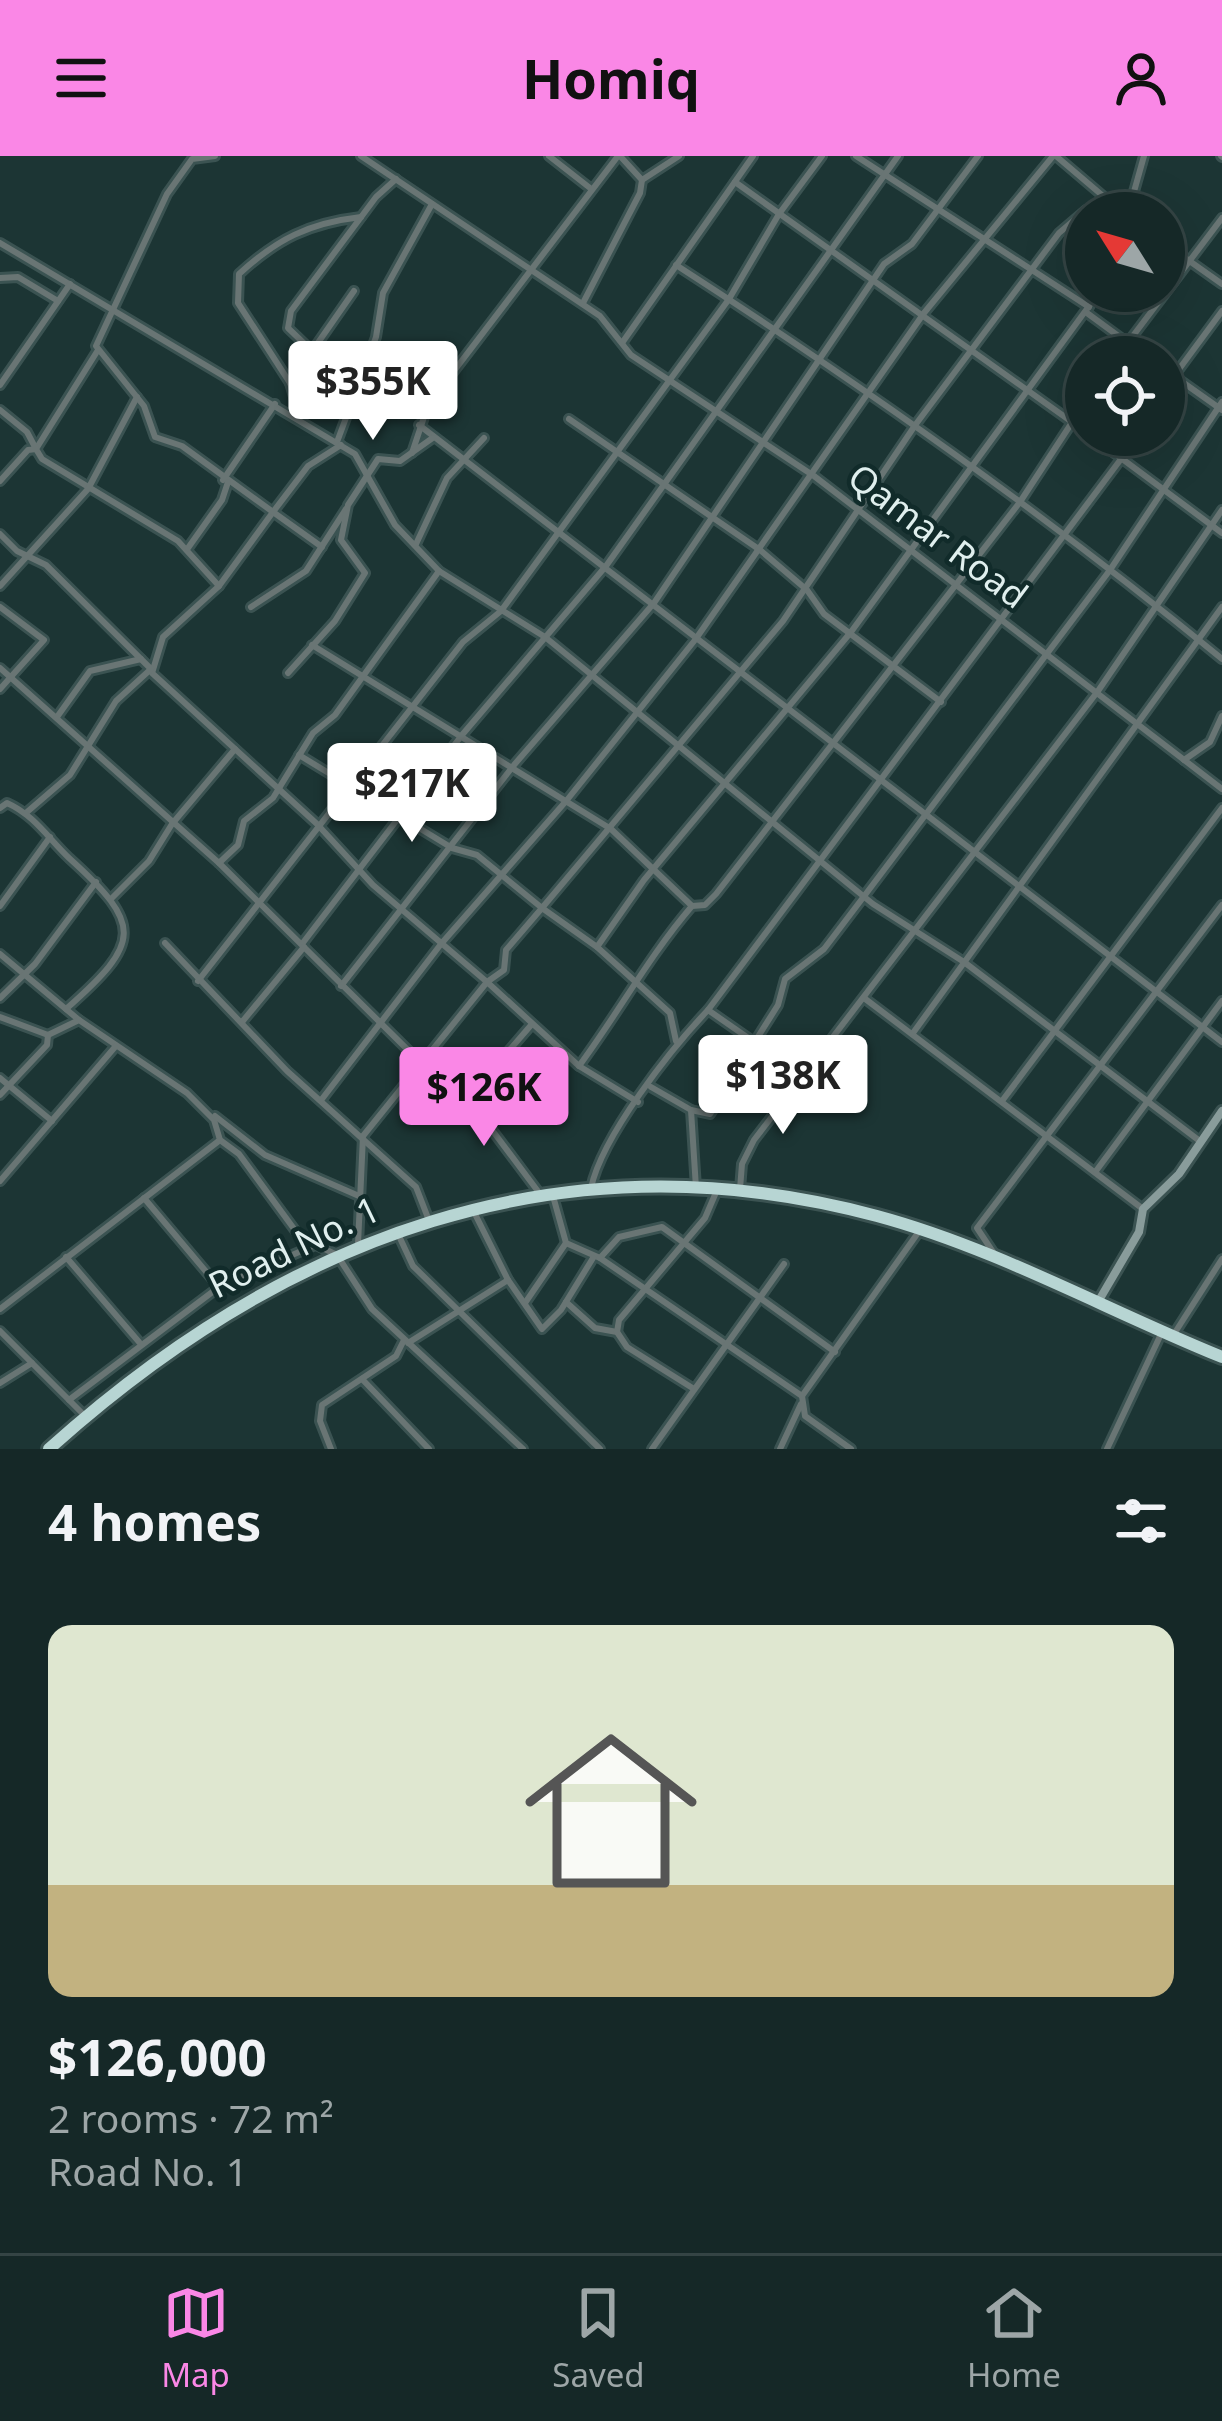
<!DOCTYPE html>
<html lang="en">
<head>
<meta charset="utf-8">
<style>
	:root { --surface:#152827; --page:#223433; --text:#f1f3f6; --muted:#9da6a7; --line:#344444; --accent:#fa87e6 }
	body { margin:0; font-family:"Noto Sans",sans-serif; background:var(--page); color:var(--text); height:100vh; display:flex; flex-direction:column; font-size:45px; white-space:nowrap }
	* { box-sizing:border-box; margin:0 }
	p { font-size:39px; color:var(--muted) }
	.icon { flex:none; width:66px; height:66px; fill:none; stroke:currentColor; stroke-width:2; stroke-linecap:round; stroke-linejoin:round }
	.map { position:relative; height:1293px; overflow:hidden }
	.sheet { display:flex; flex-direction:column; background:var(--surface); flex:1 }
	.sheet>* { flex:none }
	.needle { width:78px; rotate:307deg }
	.fabs { position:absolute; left:1065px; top:36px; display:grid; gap:24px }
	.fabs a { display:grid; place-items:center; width:120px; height:120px; border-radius:50%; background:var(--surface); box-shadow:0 12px 48px #0002,0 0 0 3px var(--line); font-size:60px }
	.price { position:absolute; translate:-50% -102px; padding:0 27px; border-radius:12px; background:#fff; color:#222; font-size:39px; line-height:78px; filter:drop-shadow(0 3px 6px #0008) }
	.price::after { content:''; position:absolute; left:50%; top:72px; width:36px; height:27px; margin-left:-18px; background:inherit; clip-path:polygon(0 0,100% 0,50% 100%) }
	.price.active { background:var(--accent); color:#111 }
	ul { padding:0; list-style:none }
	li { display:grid; align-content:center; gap:24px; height:636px; padding:0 48px }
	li+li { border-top:3px solid var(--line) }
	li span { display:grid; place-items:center; height:372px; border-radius:24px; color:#555 }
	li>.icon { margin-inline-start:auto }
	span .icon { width:216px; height:216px; fill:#fffc; stroke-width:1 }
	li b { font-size:51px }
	h2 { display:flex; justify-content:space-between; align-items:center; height:144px; padding:0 48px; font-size:51px }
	header { display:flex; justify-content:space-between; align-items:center; height:156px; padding:0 48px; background:var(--accent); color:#111; font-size:54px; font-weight:700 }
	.tabs { display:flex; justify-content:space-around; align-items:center; height:168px; border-top:3px solid var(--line); background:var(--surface); font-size:33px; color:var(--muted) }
	.tabs a { display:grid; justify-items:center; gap:6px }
	.tabs .active { color:var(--accent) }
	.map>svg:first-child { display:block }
</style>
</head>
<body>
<header><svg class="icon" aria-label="menu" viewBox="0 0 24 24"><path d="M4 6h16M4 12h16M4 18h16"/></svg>Homiq<svg class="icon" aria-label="person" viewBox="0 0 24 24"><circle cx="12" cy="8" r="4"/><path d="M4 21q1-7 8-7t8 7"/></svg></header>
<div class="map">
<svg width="1222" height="1293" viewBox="0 0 1222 1293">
	<rect width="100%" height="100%" fill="#1c3534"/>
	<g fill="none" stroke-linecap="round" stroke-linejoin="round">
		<g stroke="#3b5352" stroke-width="12">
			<g id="street">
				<path d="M215,0L192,3L167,38L96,190L144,250L155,281L182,290L273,356L219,430L163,481L152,517L317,668L373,729L487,826L504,814L506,794L542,752L597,791L644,724L851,476L1100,135"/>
				<path d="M361,0L600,160L631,199L814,320L1222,633"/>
				<path d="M549,0L590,32"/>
				<path d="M856,0L1089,151"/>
				<path d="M1056,0L1123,57"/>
				<path d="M1221,0L1222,1"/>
				<path d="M642,24L679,0"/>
				<path d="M735,26L1086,276"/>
				<path d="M1128,57L1144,0"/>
				<path d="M0,87L355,298L395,369L439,415L545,481L873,748L964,806L1201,986"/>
				<path d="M1164,87L1222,128"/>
				<path d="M676,109C865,231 1048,360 1222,503"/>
				<path d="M0,122L18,121L58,145"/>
				<path d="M583,147L640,37L642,24L620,0"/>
				<path d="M1087,157L1147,201"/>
				<path d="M622,187L753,0"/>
				<path d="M98,194L36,293L42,303L178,385L219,430"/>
				<path d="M312,195L288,172L291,155L376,41L396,23"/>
				<path d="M1117,201L1222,62"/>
				<path d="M1164,213L1222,254"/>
				<path d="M1174,220L1222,155"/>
				<path d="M290,227L238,147L239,118C277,83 309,67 361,61"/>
				<path d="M0,229L70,128"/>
				<path d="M1164,245L1179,224"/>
				<path d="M0,254L27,276L36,293L28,294L0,325"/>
				<path d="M299,258L290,227L354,135"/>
				<path d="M569,263L760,394L807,434L824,458L941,546"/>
				<path d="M419,269L1222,886"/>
				<path d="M1090,279L1222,377"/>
				<path d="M337,286L376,181L383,137L432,48"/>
				<path d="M412,297L428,249L618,0"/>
				<path d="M223,324L275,248"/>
				<path d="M0,378L17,395L46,409L151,513L116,545L70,619L27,656"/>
				<path d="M416,388L447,322L484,282"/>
				<path d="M322,391L273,356L308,310L341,289"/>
				<path d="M188,392L222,344L228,326"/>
				<path d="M0,430L88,333L137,241"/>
				<path d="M0,451L44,484L0,533"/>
				<path d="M251,451L306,415L346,353"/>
				<path d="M312,489L611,673L692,750"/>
				<path d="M0,512L219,707L417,903L468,942L540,1038"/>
				<path d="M288,517L335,465L365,417L341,384L348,349L378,303L400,305L434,281"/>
				<path d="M57,561L90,515L141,503"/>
				<path d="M299,599L452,692L477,699L542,752L783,465L916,268L1059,77L1086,54L1111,47"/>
				<path d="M1184,604L1210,586L1222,560"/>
				<path d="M0,652L7,647C34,659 48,682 69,702C143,769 142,786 66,853"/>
				<path d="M219,707L238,689L244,665L273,642L313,577L335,559L439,415"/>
				<path d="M112,742L149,705L172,668L235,593"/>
				<path d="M0,750L50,681"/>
				<path d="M165,787L287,915L416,1031L428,1062"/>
				<path d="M302,788L462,579L606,410L898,0"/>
				<path d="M597,791L670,857L676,885"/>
				<path d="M0,798L79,864"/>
				<path d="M198,825L463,486L501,455L729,143L779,58L822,0"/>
				<path d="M341,830L514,609L654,447L884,108L912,88L978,0"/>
				<path d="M0,842L35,808L96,726"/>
				<path d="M864,842L1143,1053"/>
				<path d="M708,854L754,886"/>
				<path d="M0,861L48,879L79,864L187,937L214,964L220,984L239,998L300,1081L337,1099L372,1153L523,1293"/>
				<path d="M242,866L304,791"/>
				<path d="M913,877L1222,451"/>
				<path d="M754,887L778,849L785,823L824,793L865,739L1110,414L1222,246"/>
				<path d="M579,910C619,856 649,800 692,750L705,749L716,738L1020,346L1086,245"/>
				<path d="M0,922L52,965"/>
				<path d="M651,931L691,954L710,958L757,891L801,920"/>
				<path d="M0,939L47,889L48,879"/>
				<path d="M468,942L532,868"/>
				<path d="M322,943L441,788L567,644L695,484L924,157L1053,0"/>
				<path d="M1002,945L1222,652"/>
				<path d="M691,954L696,1032"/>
				<path d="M215,960L265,999L359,1040"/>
				<path d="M1096,1015L1222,845"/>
				<path d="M0,1025L115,891"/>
				<path d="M591,1032C602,980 671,893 708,854L1139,279"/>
				<path d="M740,1033L742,1008L754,984L1098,535L1222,354"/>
				<path d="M553,1040L566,1087L600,1102L619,1081L662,1071L835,1196"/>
				<path d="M144,1042L219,1131"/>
				<path d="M399,1080L413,1110L600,1293"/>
				<path d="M358,1088L363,980L487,826L579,910L638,946"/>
				<path d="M993,1096L977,1072L1222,749"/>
				<path d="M66,1101L139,1186"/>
				<path d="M600,1102L802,1240"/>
				<path d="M508,1124L542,1173L561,1154L593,1102"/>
				<path d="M566,1146L595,1172L617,1176"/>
				<path d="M525,1147L566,1087"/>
				<path d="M0,1153L220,984"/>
				<path d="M0,1175L85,1260"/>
				<path d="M617,1176L619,1164L705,1062L717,1034"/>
				<path d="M617,1176L627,1191L694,1233"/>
				<path d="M1174,1178L1222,1103"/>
				<path d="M408,1187L508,1124L473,1054"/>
				<path d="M362,1223L429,1293"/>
				<path d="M0,1227L32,1207"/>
				<path d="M69,1244L219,1131L315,1089"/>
				<path d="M331,1293L320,1265L322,1249L396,1200L404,1184"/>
				<path d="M652,1293L784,1108"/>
				<path d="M780,1293L801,1248"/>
				<path d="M851,1293L805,1260L802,1240L920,1074"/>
				<path d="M1107,1293L1162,1176"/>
			</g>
		</g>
		<g stroke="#3b5352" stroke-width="14">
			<path id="secondary" d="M1098,1146L1139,1076L1143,1053L1179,1018L1222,955"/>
		</g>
		<g stroke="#3b5352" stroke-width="18">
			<path id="highway" d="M49,1293C284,1081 561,975 877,1060C996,1092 1108,1155 1222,1201"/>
		</g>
		<use href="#street" stroke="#697574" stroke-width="6"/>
		<use href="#secondary" stroke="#899c9b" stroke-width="8"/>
		<use href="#highway" stroke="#b7d5d3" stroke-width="12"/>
	</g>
	<g text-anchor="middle" stroke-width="9" stroke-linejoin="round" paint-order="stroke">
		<g font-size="36" fill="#e0efee" stroke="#112b2a">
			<text transform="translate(938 380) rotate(37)" y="13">Qamar Road</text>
			<text transform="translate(294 1091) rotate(-26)" y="13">Road No. 1</text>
		</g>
	</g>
</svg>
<div class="fabs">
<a><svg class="needle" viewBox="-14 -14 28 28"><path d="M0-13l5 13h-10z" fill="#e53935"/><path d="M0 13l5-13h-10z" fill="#9da6a7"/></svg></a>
<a><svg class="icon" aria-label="locate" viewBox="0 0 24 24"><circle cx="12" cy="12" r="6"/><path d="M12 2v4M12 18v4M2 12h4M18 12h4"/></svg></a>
</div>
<b class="price" style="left:373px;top:287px">$355K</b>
<b class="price" style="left:412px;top:689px">$217K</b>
<b class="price" style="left:783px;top:981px">$138K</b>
<b class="price active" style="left:484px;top:993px">$126K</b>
</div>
<section class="sheet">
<h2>4 homes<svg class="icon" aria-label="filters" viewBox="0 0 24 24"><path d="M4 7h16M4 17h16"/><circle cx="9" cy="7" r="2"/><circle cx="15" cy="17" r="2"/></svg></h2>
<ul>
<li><span style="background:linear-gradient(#dfe7d0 70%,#c2b280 0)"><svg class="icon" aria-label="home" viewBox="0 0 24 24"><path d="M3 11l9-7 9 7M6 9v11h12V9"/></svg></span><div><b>$126,000</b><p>2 rooms · 72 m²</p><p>Road No. 1</p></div></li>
</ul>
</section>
<nav class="tabs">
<a class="active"><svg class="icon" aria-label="map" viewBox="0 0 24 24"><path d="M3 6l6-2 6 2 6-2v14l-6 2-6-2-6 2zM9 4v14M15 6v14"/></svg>Map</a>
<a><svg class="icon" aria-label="saved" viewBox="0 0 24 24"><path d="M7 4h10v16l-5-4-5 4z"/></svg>Saved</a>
<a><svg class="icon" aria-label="home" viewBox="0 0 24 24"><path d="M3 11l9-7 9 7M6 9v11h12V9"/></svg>Home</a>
</nav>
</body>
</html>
